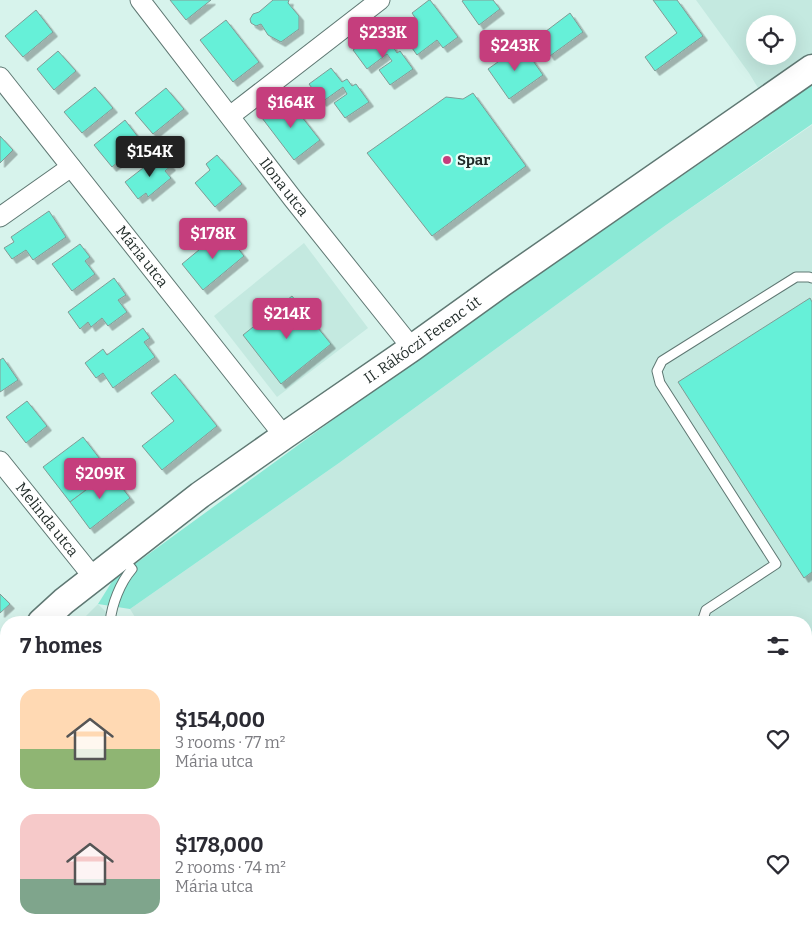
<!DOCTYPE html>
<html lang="en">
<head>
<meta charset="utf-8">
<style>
	:root { --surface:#fff; --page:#f2f2f3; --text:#2b2b33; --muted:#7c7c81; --accent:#c53e7d }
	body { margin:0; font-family:Bitter,serif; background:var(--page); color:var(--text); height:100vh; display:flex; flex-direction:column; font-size:19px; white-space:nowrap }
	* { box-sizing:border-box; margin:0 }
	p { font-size:16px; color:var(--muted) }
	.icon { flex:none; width:28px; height:28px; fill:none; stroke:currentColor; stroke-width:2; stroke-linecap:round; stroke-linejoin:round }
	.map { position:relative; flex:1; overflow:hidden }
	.details { position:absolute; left:0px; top:616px; width:812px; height:321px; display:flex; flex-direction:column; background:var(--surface); border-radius:20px 20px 0 0; box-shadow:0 5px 20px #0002 }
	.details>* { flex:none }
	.fabs { position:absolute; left:746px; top:15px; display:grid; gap:10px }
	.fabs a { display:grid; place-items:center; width:50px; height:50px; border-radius:50%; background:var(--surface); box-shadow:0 5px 20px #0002; font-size:25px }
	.price { position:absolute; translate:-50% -42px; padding:0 11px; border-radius:5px; background:var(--accent); color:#fff; font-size:16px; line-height:32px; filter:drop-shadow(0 1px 2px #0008) }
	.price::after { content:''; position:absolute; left:50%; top:30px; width:15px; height:11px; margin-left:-8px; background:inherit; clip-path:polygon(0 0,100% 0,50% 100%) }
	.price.selected { background:#222; color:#fff }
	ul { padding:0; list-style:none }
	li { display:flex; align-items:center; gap:15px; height:125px; padding:0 20px }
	li span { display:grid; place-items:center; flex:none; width:140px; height:100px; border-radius:15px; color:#555 }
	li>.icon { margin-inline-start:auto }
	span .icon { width:60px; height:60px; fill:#fffc; stroke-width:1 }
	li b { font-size:21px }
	h2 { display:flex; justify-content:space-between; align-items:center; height:60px; padding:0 20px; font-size:21px }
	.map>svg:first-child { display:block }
</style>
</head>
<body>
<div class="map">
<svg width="812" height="937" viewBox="0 0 812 937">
	<defs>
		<filter id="shadow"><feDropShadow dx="4.5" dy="4.5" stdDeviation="0" flood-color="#0004"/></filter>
	</defs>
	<rect width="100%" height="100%" fill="#d7f3ec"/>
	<g fill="#c4e9e0" fill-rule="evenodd">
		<path d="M696,0H812V108L773,113L749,73ZM755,24H788V56H755Z"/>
		<path d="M812,125V937H567L564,931H806V622H138L130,609L339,463L666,225Z"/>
		<path d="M304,243L368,328L277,397L214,316Z"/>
		<path d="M98,604L107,613L106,622H80Z"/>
		<path d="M6,696V931H67L66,937H0V702Z"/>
		<path d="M331,931H538L529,937H334Z"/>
	</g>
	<path fill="#8be9d6" d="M812,80V124L666,225L339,463L130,609L98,604L113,580L415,360L773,113L783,100Z"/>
	<g fill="#66f0d8" stroke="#819b95" filter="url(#shadow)">
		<path d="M170,0H211L186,20Z"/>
		<path d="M273,0H289L288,3L299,16V29L281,42L268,35L261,24L256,26L251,23L250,19L253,14L259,12Z"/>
		<path d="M429,0H430L458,37L443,48L437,40L417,55L400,31L416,19L412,13Z"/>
		<path d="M464,0H493L500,9L479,25L462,1Z"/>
		<path d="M653,0H677L703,36L655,71L645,57L677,33Z"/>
		<path d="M36,10L53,32L23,57L5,36Z"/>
		<path d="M570,13L583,32L550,56L537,38Z"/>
		<path d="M226,20L259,62L233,82L200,40Z"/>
		<path d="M376,34L387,49L392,45L397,53L400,51L413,69L390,85L379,70L392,61L387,54L367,69L353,50Z"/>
		<path d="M522,45L543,75L509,99L488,69Z"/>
		<path d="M58,51L76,71L54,90L37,69Z"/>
		<path d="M331,68L342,82L347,79L352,86L356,84L369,102L345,118L334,103L347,94L343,87L322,102L309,84Z"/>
		<path d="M95,87L113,108L82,133L64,112Z"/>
		<path d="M166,88L184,109L153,134L135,113Z"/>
		<path d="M473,93L526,166L432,236L367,153L446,97L463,99Z"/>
		<path d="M287,98L320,140L294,160L262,118Z"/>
		<path d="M125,120L142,142L112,167L94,145Z"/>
		<path d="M0,136L13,150L0,163Z"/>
		<path d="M161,154L171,166L165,171L171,178L148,197L146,193L138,199L125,182Z"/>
		<path d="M217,155L242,184L215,207L195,183L210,170L206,164Z"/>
		<path d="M49,211L66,237L33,260L26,250L12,259L4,248L14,242L11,237Z"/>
		<path d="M223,230L244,256L203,290L182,264Z"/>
		<path d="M80,244L90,257L85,261L95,274L72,291L52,264Z"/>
		<path d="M114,278L126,295L118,300L127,312L108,326L102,318L91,327L88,322L80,329L68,312Z"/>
		<path d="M292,296L331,344L281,384L243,335Z"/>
		<path d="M810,298L812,302V572L804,578L678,382Z"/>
		<path d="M143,328L150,338L144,342L155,357L113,388L103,373L96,378L85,363L103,349L107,355Z"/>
		<path d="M3,358L18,380L0,392V360Z"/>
		<path d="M175,374L217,426L162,470L142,446L174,421L151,393Z"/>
		<path d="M27,401L47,426L26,443L6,417Z"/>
		<path d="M83,437L110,472L70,502L43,467Z"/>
		<path d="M110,472L130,498L90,529L70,502Z"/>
		<path d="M0,594L10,604L0,613Z"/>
		<path d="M1,726L6,734V814L0,806Z"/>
		<path d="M43,931H62L61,937H42Z"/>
	</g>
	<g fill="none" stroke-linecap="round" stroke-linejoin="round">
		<g stroke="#5f7873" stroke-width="11">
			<g id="service">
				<path d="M110,622C112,604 120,583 132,569L123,558"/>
				<path d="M702,622L706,610L776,564L660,383L657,371L662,361L796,277H809L812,278"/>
			</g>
		</g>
		<g stroke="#5f7873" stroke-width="21">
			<g id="minor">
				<path id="s1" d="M140,0L293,199L412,348"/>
				<path id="s2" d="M0,77L284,436"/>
				<path d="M230,116L380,0"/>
				<path d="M0,217L71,167"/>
				<path id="s3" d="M0,461L94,578"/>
				<path d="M806,685L812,681"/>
			</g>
		</g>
		<g stroke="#5f7873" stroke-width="29">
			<g id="secondary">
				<path id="s4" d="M41,622L64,601L200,495L284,436L412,348L501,284L812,68"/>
				<path d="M0,664L6,658"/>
			</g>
		</g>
		<use href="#service" stroke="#fff" stroke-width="9"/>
		<use href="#minor" stroke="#fff" stroke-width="19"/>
		<use href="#secondary" stroke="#fff" stroke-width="26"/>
	</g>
	<circle fill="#c53e7d" stroke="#e8fff9" stroke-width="2" cx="447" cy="160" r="5"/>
	<g text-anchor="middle" stroke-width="4.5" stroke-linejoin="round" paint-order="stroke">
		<g font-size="15" font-weight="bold" fill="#1f2a27" stroke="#e8fff9" text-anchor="start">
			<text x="457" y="165">Spar</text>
		</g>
		<g font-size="15" fill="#1f2a27" stroke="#e8fff9">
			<text dy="5" stroke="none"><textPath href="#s1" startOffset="236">Ilona utca</textPath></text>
			<text dy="5" stroke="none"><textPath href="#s2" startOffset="229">Mária utca</textPath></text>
			<text dy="5" stroke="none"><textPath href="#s4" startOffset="475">II. Rákóczi Ferenc út</textPath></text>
			<text dy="5" stroke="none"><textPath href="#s3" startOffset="75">Melinda utca</textPath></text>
		</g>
	</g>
</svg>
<div class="fabs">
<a><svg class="icon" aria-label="locate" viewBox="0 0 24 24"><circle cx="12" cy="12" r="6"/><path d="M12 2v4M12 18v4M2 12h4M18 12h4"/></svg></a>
</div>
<b class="price" style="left:383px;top:59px">$233K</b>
<b class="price" style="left:515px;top:72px">$243K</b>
<b class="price" style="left:291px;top:129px">$164K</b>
<b class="price selected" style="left:150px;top:178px">$154K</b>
<b class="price" style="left:213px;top:260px">$178K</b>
<b class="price" style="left:287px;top:340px">$214K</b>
<b class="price" style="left:100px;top:500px">$209K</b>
<section class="details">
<h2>7 homes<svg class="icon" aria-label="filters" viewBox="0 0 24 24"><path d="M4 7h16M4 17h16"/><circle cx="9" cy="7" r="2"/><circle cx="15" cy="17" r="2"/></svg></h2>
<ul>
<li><span style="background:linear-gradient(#ffd9b3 60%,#8fb573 0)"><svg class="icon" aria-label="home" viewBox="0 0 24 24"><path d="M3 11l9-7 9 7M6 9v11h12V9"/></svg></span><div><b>$154,000</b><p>3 rooms · 77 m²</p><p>Mária utca</p></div><svg class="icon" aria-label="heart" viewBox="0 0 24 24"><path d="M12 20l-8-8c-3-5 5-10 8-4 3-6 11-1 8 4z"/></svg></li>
<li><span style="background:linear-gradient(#f6c9c9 65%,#7fa58c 0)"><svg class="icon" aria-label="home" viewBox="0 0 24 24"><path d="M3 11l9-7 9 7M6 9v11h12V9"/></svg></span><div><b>$178,000</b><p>2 rooms · 74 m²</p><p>Mária utca</p></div><svg class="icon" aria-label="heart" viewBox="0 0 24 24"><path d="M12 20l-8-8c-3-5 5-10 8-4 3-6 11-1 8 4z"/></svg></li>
</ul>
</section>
</div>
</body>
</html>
